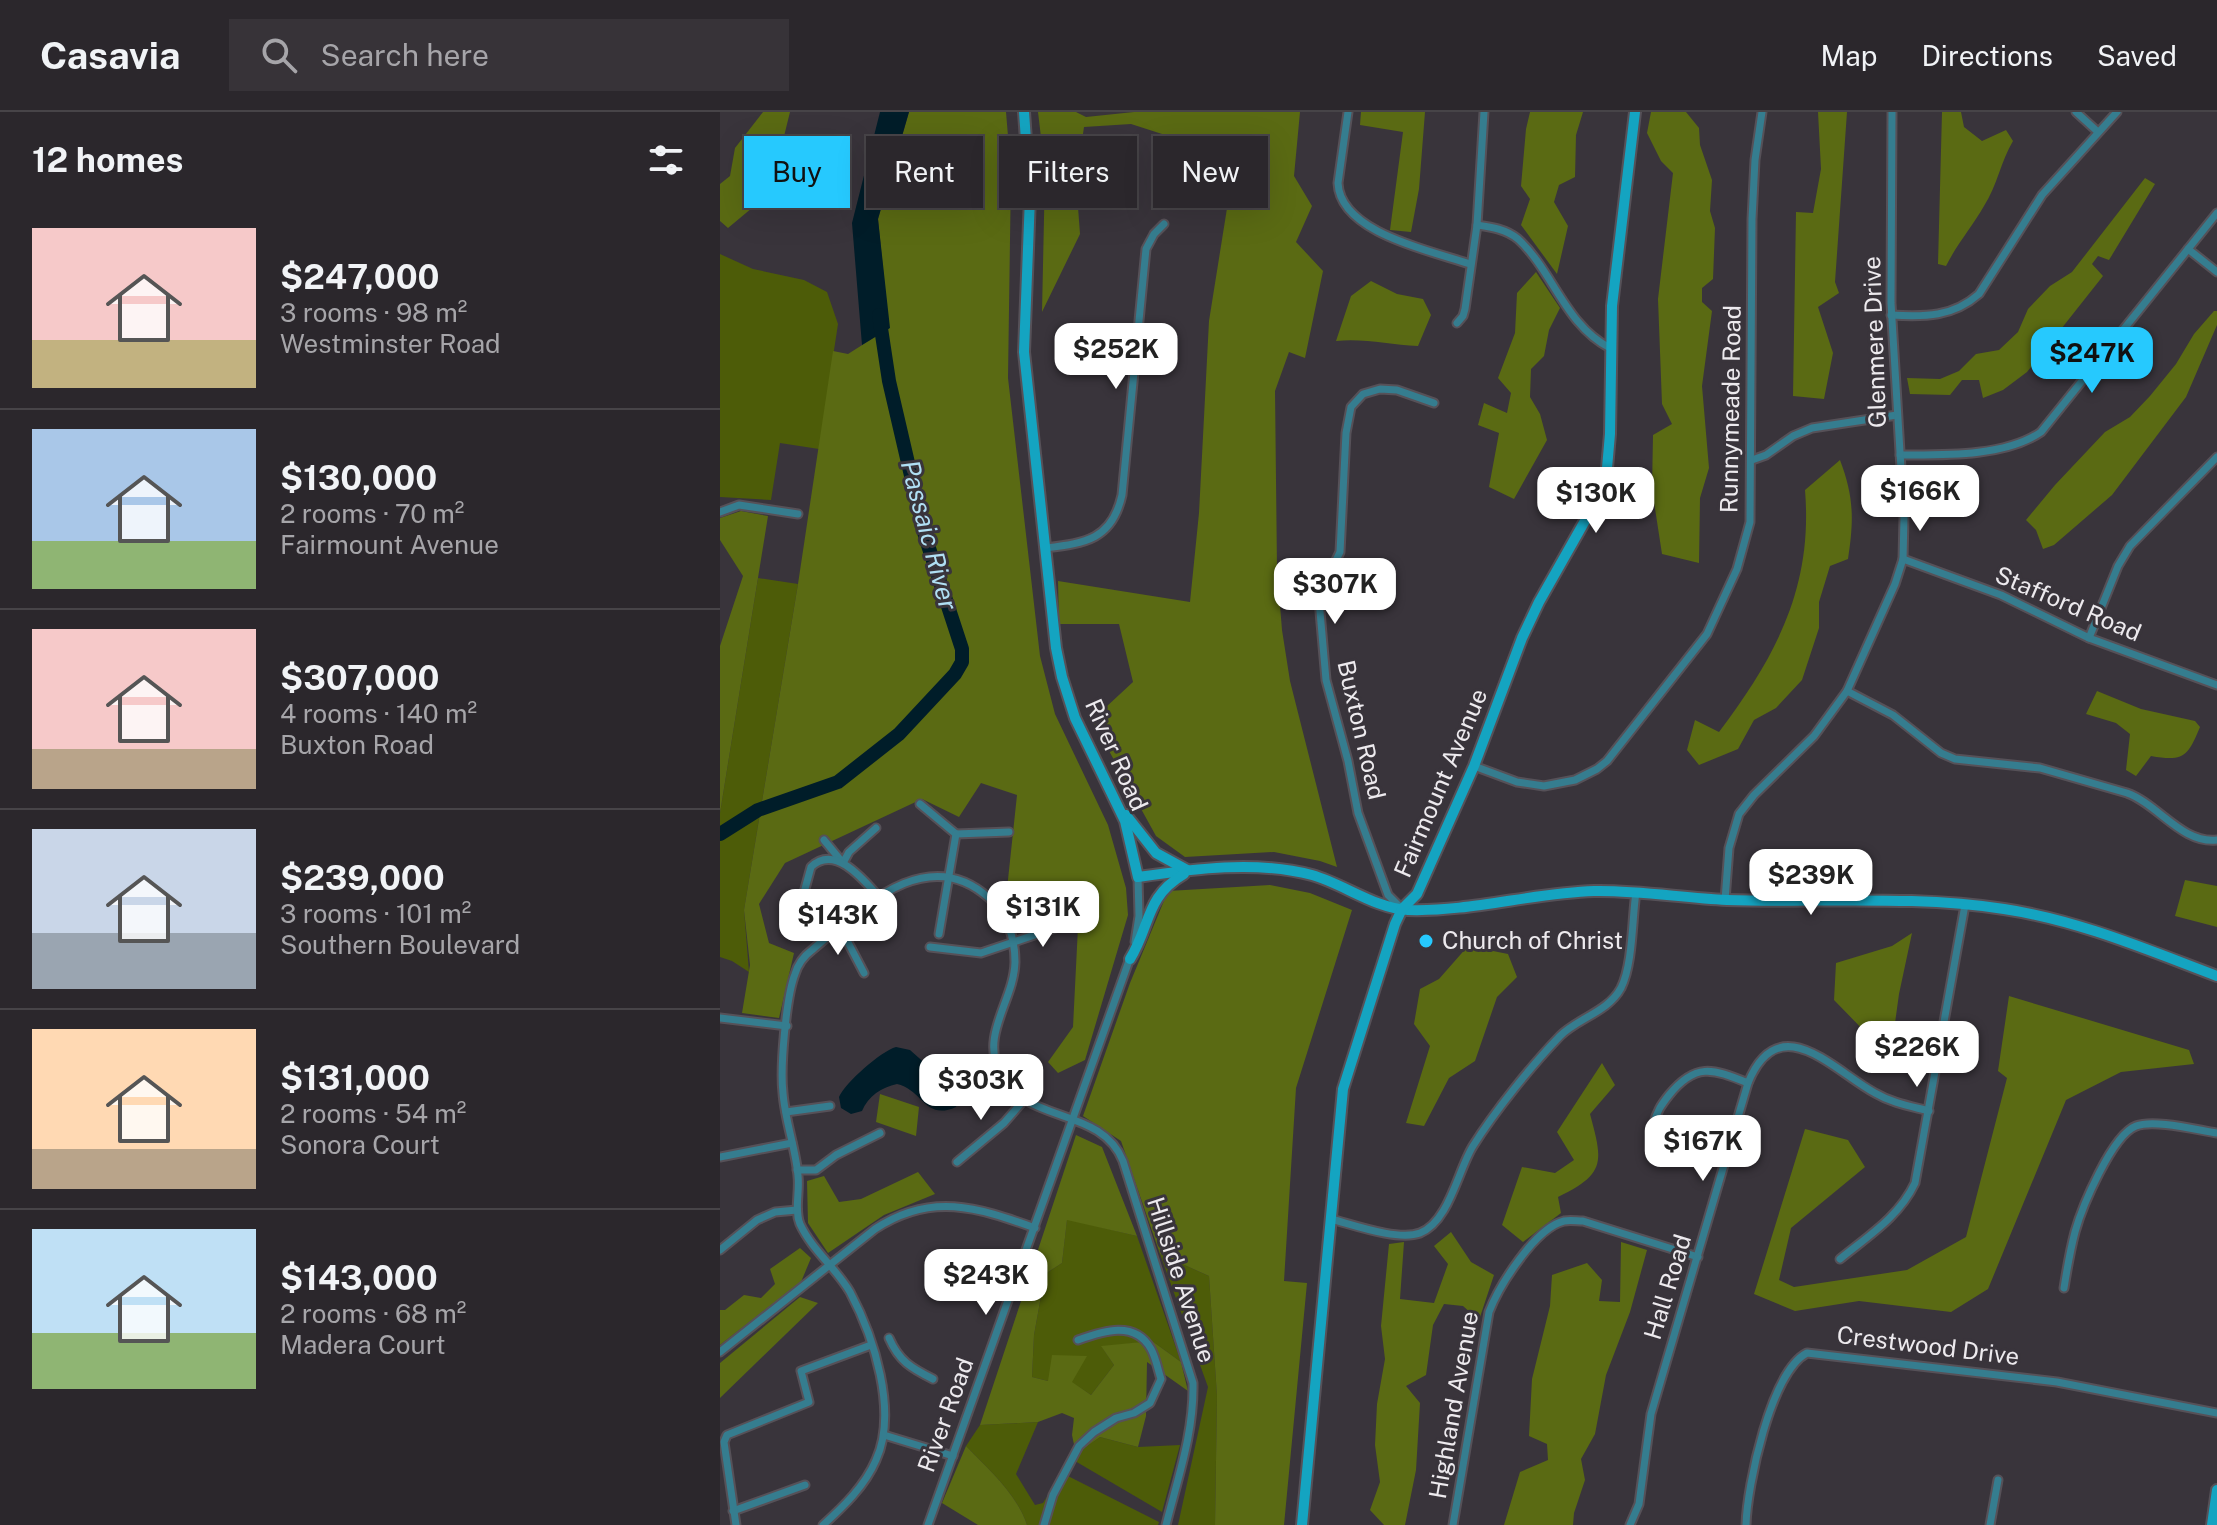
<!DOCTYPE html>
<html lang="en">
<head>
<meta charset="utf-8">
<style>
	:root { --surface:#2b272c; --page:#373338; --text:#f1f3f6; --muted:#a6a5a9; --line:#474448; --accent:#26c9fe }
	body { margin:0; font-family:"Public Sans",sans-serif; background:var(--page); color:var(--text); height:100vh; display:flex; flex-direction:column; font-size:30px; white-space:nowrap }
	* { box-sizing:border-box; margin:0 }
	p { font-size:26px; color:var(--muted) }
	.icon { flex:none; width:44px; height:44px; fill:none; stroke:currentColor; stroke-width:2; stroke-linecap:round; stroke-linejoin:round }
	.map { position:relative; flex:1; overflow:hidden }
	.side { display:flex; flex-direction:column; background:var(--surface); width:720px }
	.side>* { flex:none }
	.guide { position:absolute; left:24px; top:24px; width:760px; height:72px; display:flex; gap:16px }
	.price { position:absolute; translate:-50% -68px; padding:0 18px; border-radius:16px; background:#fff; color:#222; font-size:26px; line-height:52px; filter:drop-shadow(0 2px 4px #0008) }
	.price::after { content:''; position:absolute; left:50%; top:48px; width:24px; height:18px; margin-left:-12px; background:inherit; clip-path:polygon(0 0,100% 0,50% 100%) }
	.price.on { background:var(--accent); color:#111 }
	ul { padding:0; list-style:none }
	li { display:flex; align-items:center; gap:24px; height:200px; padding:0 32px }
	li+li { border-top:2px solid var(--line) }
	li span { display:grid; place-items:center; flex:none; width:224px; height:160px; border-radius:0px; color:#555 }
	li>.icon { margin-inline-start:auto }
	span .icon { width:96px; height:96px; fill:#fffc; stroke-width:1 }
	li b { font-size:34px }
	h2 { display:flex; justify-content:space-between; align-items:center; height:96px; padding:0 32px; font-size:34px }
	.pill { padding:0 28px; border-radius:0px; background:var(--surface); box-shadow:0 8px 32px #0002,0 0 0 2px var(--line); font-size:28px; line-height:72px }
	.pill.on { background:var(--accent); color:#111 }
	header { display:flex; align-items:center; gap:48px; box-sizing:border-box; height:112px; padding:0 40px; background:var(--surface); border-bottom:2px solid var(--line) }
	header strong { font-size:38px }
	nav { display:flex; gap:44px; margin-inline-start:auto; font-size:28px }
	.search { width:560px; height:72px; background:var(--page); display:flex; align-items:center; gap:20px; box-sizing:border-box; padding:0 28px; border-radius:0px; color:var(--muted); font-size:30px }
	main { display:flex; flex:1; min-height:0 }
	.map>svg:first-child { display:block }
</style>
</head>
<body>
<header>
<strong>Casavia</strong>
<div class="search"><svg class="icon" aria-label="search" viewBox="0 0 24 24"><circle cx="10" cy="10" r="6"/><path d="M15 15l6 6"/></svg>Search here</div>
<nav><a>Map</a><a>Directions</a><a>Saved</a></nav>
</header>
<main>
<section class="side">
<h2>12 homes<svg class="icon" aria-label="filters" viewBox="0 0 24 24"><path d="M4 7h16M4 17h16"/><circle cx="9" cy="7" r="2"/><circle cx="15" cy="17" r="2"/></svg></h2>
<ul>
<li><span style="background:linear-gradient(#f6c9c9 70%,#c2b280 0)"><svg class="icon" aria-label="home" viewBox="0 0 24 24"><path d="M3 11l9-7 9 7M6 9v11h12V9"/></svg></span><div><b>$247,000</b><p>3 rooms · 98 m²</p><p>Westminster Road</p></div></li>
<li><span style="background:linear-gradient(#a9c7e8 70%,#8fb573 0)"><svg class="icon" aria-label="home" viewBox="0 0 24 24"><path d="M3 11l9-7 9 7M6 9v11h12V9"/></svg></span><div><b>$130,000</b><p>2 rooms · 70 m²</p><p>Fairmount Avenue</p></div></li>
<li><span style="background:linear-gradient(#f6c9c9 75%,#b9a48a 0)"><svg class="icon" aria-label="home" viewBox="0 0 24 24"><path d="M3 11l9-7 9 7M6 9v11h12V9"/></svg></span><div><b>$307,000</b><p>4 rooms · 140 m²</p><p>Buxton Road</p></div></li>
<li><span style="background:linear-gradient(#c9d6e8 65%,#9aa5b1 0)"><svg class="icon" aria-label="home" viewBox="0 0 24 24"><path d="M3 11l9-7 9 7M6 9v11h12V9"/></svg></span><div><b>$239,000</b><p>3 rooms · 101 m²</p><p>Southern Boulevard</p></div></li>
<li><span style="background:linear-gradient(#ffd9b3 75%,#b9a48a 0)"><svg class="icon" aria-label="home" viewBox="0 0 24 24"><path d="M3 11l9-7 9 7M6 9v11h12V9"/></svg></span><div><b>$131,000</b><p>2 rooms · 54 m²</p><p>Sonora Court</p></div></li>
<li><span style="background:linear-gradient(#bfe0f5 65%,#8fb573 0)"><svg class="icon" aria-label="home" viewBox="0 0 24 24"><path d="M3 11l9-7 9 7M6 9v11h12V9"/></svg></span><div><b>$143,000</b><p>2 rooms · 68 m²</p><p>Madera Court</p></div></li>
</ul>
</section>
<div class="map">
<svg width="1497" height="1413" viewBox="0 0 1497 1413">
	<rect width="100%" height="100%" fill="#39343b"/>
	<g fill="#4d5c08">
		<path d="M0,142L33,157L84,168L107,180L118,212L99,337L60,331L51,388L0,385Z"/>
		<path d="M38,466L78,472L24,798L29,860L12,849L0,845V701Z"/>
		<path d="M347,1107L417,1124L461,1250L432,1229L382,1235L394,1253L371,1283L351,1270L366,1244L328,1269L312,1265L314,1223L325,1162L342,1151Z"/>
		<path d="M440,1142L489,1164L497,1284L495,1413H458L488,1275Z"/>
		<path d="M318,1310L296,1362L315,1393L323,1391L342,1361L439,1410L438,1413H307C297,1382 268,1357 246,1334L260,1313Z"/>
		<path d="M380,1325L418,1335L460,1333L442,1400L355,1349L356,1342Z"/>
	</g>
	<g fill="#5a6a13">
		<path d="M43,0H70L50,81L8,116L0,109V72L10,64L15,36Z"/>
		<path d="M189,0H286L291,60L288,266L320,544L335,602L388,713L406,776L408,803L365,948L338,961L328,950L353,915L358,815L340,777H287L297,683L261,671L239,705L202,687L65,751L39,792L49,831L74,841L59,906L22,901L30,853L24,798L78,472L113,239L128,242L169,216L158,107Z"/>
		<path d="M318,0H356L366,5L414,0H580L574,64L592,94L576,130L603,159L585,246L569,240L555,279L557,456L562,518L570,569L617,755L600,749L554,740L465,745L436,724L372,608L413,570L399,512H339L338,469L470,490L479,401L489,209L508,90L495,39L411,12L364,15L356,68L360,122L322,200L325,59Z"/>
		<path d="M641,0H705L699,77L691,120L670,118L683,20L640,13Z"/>
		<path d="M810,0H863L856,23L855,65L839,73L834,90L848,114L837,162L801,113L810,87L801,74L806,17Z"/>
		<path d="M931,0H966L979,16L980,33L992,68L990,99L995,116L993,167L982,176V190L992,199L982,274L989,356L980,386L979,451L942,442L932,377L933,323L952,312L942,292L938,187L953,61L941,49L927,21Z"/>
		<path d="M1098,0H1127L1115,170L1119,181L1098,195L1113,241L1104,287L1073,284L1076,100L1093,101L1101,57Z"/>
		<path d="M1222,0H1241L1244,15L1262,29L1286,18L1293,29C1281,49 1277,74 1264,94C1252,115 1237,132 1226,154L1218,152Z"/>
		<path d="M1425,66L1435,72L1389,148L1378,144L1372,152L1383,164L1307,260L1283,278L1263,286L1259,268H1242L1230,283L1190,282L1187,266L1220,267L1239,259L1256,242L1279,238L1298,220L1308,197L1330,174L1352,160Z"/>
		<path d="M816,160L840,196L829,218L824,244L811,257L810,285L820,302L827,328L794,387L769,375L779,321L758,313L764,291L787,301L791,281L778,266L795,221L797,181Z"/>
		<path d="M651,169L677,182L703,187L711,203L698,234C670,233 644,226 616,229L631,184Z"/>
		<path d="M1494,199H1497V213L1466,285L1392,383L1334,433L1323,437L1316,418L1306,408L1335,373L1385,320L1410,305L1430,284L1456,252L1474,222Z"/>
		<path d="M1120,348C1134,385 1134,408 1128,447L1110,454L1099,490V516L1082,568L1056,596L1034,608L1018,637L979,653L967,638L975,608L999,620C1056,544 1093,476 1085,378Z"/>
		<path d="M21,399L48,404L0,701V534L23,464L0,428V406Z"/>
		<path d="M1377,579L1421,597L1475,609L1480,615C1468,644 1464,650 1431,644L1416,664L1406,658L1410,622L1396,611L1366,602Z"/>
		<path d="M1465,768L1497,774V815L1455,804Z"/>
		<path d="M550,773L590,781L632,798L576,976L564,1169L587,1171L564,1413H495L497,1284L489,1164L440,1142L401,1029L363,1004L410,871L448,779Z"/>
		<path d="M1192,821L1179,882L1171,940L1158,943L1153,928L1114,888L1116,851L1172,834Z"/>
		<path d="M748,834L788,842L797,865L777,885L755,949L729,966L704,1014L686,1011L710,934L694,912L700,877L719,867Z"/>
		<path d="M1289,884L1469,938L1474,952L1401,960L1346,988L1268,1177L1231,1200L1139,1189L1075,1199L1034,1182L1085,1017L1128,1028L1145,1055L1071,1116L1059,1168L1074,1175L1187,1158L1246,1125L1287,966L1278,959Z"/>
		<path d="M882,951L895,973L870,1002C883,1050 886,1062 838,1085L841,1101L803,1130L782,1113L802,1055L835,1061L854,1048L837,1020Z"/>
		<path d="M160,982L199,995L196,1024L156,1010Z"/>
		<path d="M356,1023L382,1035L417,1124L347,1108L342,1151L325,1162L314,1223L312,1265L328,1269L332,1243L367,1244L352,1270L371,1283L394,1253L381,1234L432,1229L461,1250L468,1279L427,1250L426,1304L418,1335L380,1325L356,1342L352,1323L354,1306L342,1301L318,1310L260,1313Z"/>
		<path d="M198,1060L215,1082L164,1103L108,1141L88,1111L87,1069L104,1064L119,1090L141,1087Z"/>
		<path d="M731,1120L751,1150L774,1163L759,1208L743,1194L724,1192L713,1213L706,1263L686,1274L700,1291L696,1358L685,1413H664L650,1398L660,1370L655,1333L657,1292L665,1247L661,1214L669,1132L684,1130L680,1187L714,1191L728,1152L714,1134Z"/>
		<path d="M901,1130L927,1138L910,1200L886,1263L875,1322L861,1347L865,1368L854,1401L853,1413H784L800,1360L828,1348L827,1332L809,1324L812,1267L830,1194L832,1163L867,1151L882,1168L879,1189L900,1190Z"/>
		<path d="M80,1136L91,1146L81,1170L0,1233V1198H5L24,1183L41,1186L55,1172L50,1157Z"/>
		<path d="M80,1185L98,1191L0,1286V1251Z"/>
		<path d="M246,1334C268,1357 297,1382 307,1413H258L222,1391Z"/>
	</g>
	<g fill="#001d29">
		<path d="M160,0H189L158,107L170,216L142,233L132,111Z"/>
		<path d="M176,935L190,938L235,978L240,984L236,995C205,1009 203,978 177,972C162,975 148,984 142,999L131,1002L121,996L119,985C125,971 161,939 176,935Z"/>
	</g>
	<g fill="none" stroke-linecap="round" stroke-linejoin="round">
		<path stroke="#001d29" stroke-width="14" d="M0,722L38,698L118,670L179,622L235,562L242,550V537L205,424L169,269L159,203"/>
		<g stroke="#565158" stroke-width="11">
			<g id="street">
				<path d="M628,0L618,71C620,121 712,139 750,152"/>
				<path d="M1356,0L1378,20"/>
				<path d="M757,113C771,115 786,117 798,127C833,159 845,213 890,236"/>
				<path d="M1468,137L1497,160"/>
				<path d="M1171,203C1205,205 1233,205 1259,182L1322,83L1397,0"/>
				<path d="M737,211L743,204L745,197L757,113L764,0"/>
				<path d="M1180,343C1223,343 1285,345 1321,320L1497,101"/>
				<path d="M1032,348L1046,343L1073,324L1092,316L1177,303"/>
				<path d="M0,400L19,393L78,402"/>
				<path d="M325,436C365,431 392,428 402,383L426,137L434,122L444,112"/>
				<path d="M1183,447L1281,483L1369,526L1497,573"/>
				<path d="M1369,526L1398,454L1410,434L1497,345"/>
				<path d="M1127,579L1173,603L1221,641L1235,647L1320,656L1407,681C1438,692 1462,732 1497,728"/>
				<path d="M754,654L797,670L824,674L855,668L877,657L887,649L987,522L1017,457L1030,410L1032,107L1035,48L1042,0"/>
				<path d="M200,692L236,722"/>
				<path d="M236,722L289,720"/>
				<path d="M104,728L123,751L129,740L156,716"/>
				<path d="M1005,788L1009,736L1019,702L1034,683L1094,624L1127,579L1175,472L1183,447L1184,406L1171,191L1172,0"/>
				<path d="M80,795L91,755C115,732 143,767 159,785"/>
				<path d="M681,796L668,783L638,701L628,649L606,568L599,488L601,479L620,440L626,321L631,295L643,282L660,277L677,278L714,291"/>
				<path d="M120,815L144,861"/>
				<path d="M219,822L236,722"/>
				<path d="M415,830L419,804L418,765"/>
				<path d="M210,835L261,841L344,813"/>
				<path d="M0,906L67,914"/>
				<path d="M66,1000L110,994"/>
				<path d="M934,1012C936,1000 942,992 949,983C975,951 992,956 1028,971"/>
				<path d="M0,1045L72,1031"/>
				<path d="M237,1050L284,1011L304,988"/>
				<path d="M77,1058H96L116,1043L160,1021"/>
				<path d="M611,1107C634,1113 678,1129 700,1121C729,1110 738,1058 753,1034C775,999 811,954 840,924C858,906 888,900 901,876C913,852 912,807 916,780"/>
				<path d="M0,1138L37,1108L55,1100L77,1098"/>
				<path d="M1120,1147C1148,1124 1179,1105 1195,1071L1245,793"/>
				<path d="M1344,1176C1347,1157 1350,1139 1355,1120C1362,1095 1392,1023 1416,1014C1434,1007 1477,1018 1497,1021"/>
				<path d="M169,1226C179,1249 191,1256 213,1267"/>
				<path d="M0,1240L155,1117C211,1080 257,1095 315,1116"/>
				<path d="M164,1323L233,1344"/>
				<path d="M13,1399L85,1373"/>
				<path d="M16,1413L4,1330L7,1323L89,1290L81,1259L151,1233"/>
				<path d="M103,1413C123,1395 145,1374 156,1348C178,1300 154,1225 130,1180C116,1156 92,1138 80,1112C74,1098 80,1080 78,1064C76,1037 65,1009 63,981C60,956 66,885 75,862C78,852 84,844 92,838C140,798 206,729 269,786C287,803 295,826 295,850C294,889 260,922 280,961C306,1013 381,994 403,1049L473,1271C474,1321 458,1365 446,1413"/>
				<path d="M208,1413L410,846"/>
				<path d="M324,1413L333,1383L359,1334L374,1320L396,1306L414,1301L430,1291L441,1267C438,1258 436,1246 431,1237C415,1208 383,1219 358,1228"/>
				<path d="M733,1413L769,1200C779,1174 815,1116 844,1109C850,1108 857,1109 863,1109L978,1145"/>
				<path d="M910,1413L919,1392L931,1302L1028,971C1059,895 1113,958 1155,981C1172,991 1190,994 1209,999"/>
				<path d="M1026,1413C1027,1374 1051,1259 1087,1241L1337,1270L1497,1301"/>
				<path d="M1270,1413L1278,1368"/>
			</g>
		</g>
		<g stroke="#565158" stroke-width="14">
			<g id="secondary">
				<path d="M304,0L310,85L304,240L336,536L342,565L355,606L405,709L418,765C473,757 536,748 592,763C624,772 654,796 688,798C750,800 812,781 874,779C918,778 962,786 1007,788C1099,791 1192,783 1284,797C1358,808 1428,838 1497,864"/>
				<path d="M406,703L436,741L467,758"/>
				<path d="M410,847C431,813 425,785 464,762"/>
				<path d="M582,1413L623,977L675,812L682,797L697,782L754,654L802,526L819,490L866,407L887,356L890,322L892,194L915,0"/>
				<path d="M1492,1413L1497,1378"/>
			</g>
		</g>
		<use href="#street" stroke="#357d8f" stroke-width="7"/>
		<use href="#secondary" stroke="#14a4c1" stroke-width="10"/>
	</g>
	<circle fill="#26c9fe" stroke="#39343b" stroke-width="3" cx="706" cy="829" r="8"/>
	<g text-anchor="middle" stroke-width="6" stroke-linejoin="round" paint-order="stroke">
		<g font-size="24" fill="#edeaee" stroke="#39343b">
			<text transform="translate(1155 230) rotate(-92)" y="8">Glenmere Drive</text>
			<text transform="translate(1011 297) rotate(-89)" y="8">Runnymeade Road</text>
			<text transform="translate(1348 492) rotate(23)" y="8">Stafford Road</text>
			<text transform="translate(641 618) rotate(77)" y="8">Buxton Road</text>
			<text transform="translate(396 643) rotate(66)" y="8">River Road</text>
			<text transform="translate(721 671) rotate(-67)" y="8">Fairmount Avenue</text>
			<text transform="translate(461 1168) rotate(72)" y="8">Hillside Avenue</text>
			<text transform="translate(948 1175) rotate(-73)" y="8">Hall Road</text>
			<text transform="translate(1208 1234) rotate(7)" y="8">Crestwood Drive</text>
			<text transform="translate(734 1293) rotate(-80)" y="8">Highland Avenue</text>
			<text transform="translate(226 1303) rotate(-70)" y="8">River Road</text>
		</g>
		<g font-size="24" fill="#edeaee" stroke="#39343b" text-anchor="start">
			<text x="722" y="837">Church of Christ</text>
		</g>
		<g font-size="26" font-style="italic" fill="#b0dff3" stroke="#39343b">
			<text transform="translate(209 423) rotate(75)" y="9">Passaic River</text>
		</g>
	</g>
</svg>
<b class="price" style="left:396px;top:279px">$252K</b>
<b class="price on" style="left:1372px;top:283px">$247K</b>
<b class="price" style="left:1200px;top:421px">$166K</b>
<b class="price" style="left:876px;top:423px">$130K</b>
<b class="price" style="left:615px;top:514px">$307K</b>
<b class="price" style="left:1091px;top:805px">$239K</b>
<b class="price" style="left:323px;top:837px">$131K</b>
<b class="price" style="left:118px;top:845px">$143K</b>
<b class="price" style="left:1197px;top:977px">$226K</b>
<b class="price" style="left:261px;top:1010px">$303K</b>
<b class="price" style="left:983px;top:1071px">$167K</b>
<b class="price" style="left:266px;top:1205px">$243K</b>
<div class="guide">
<a class="pill on">Buy</a>
<a class="pill">Rent</a>
<a class="pill">Filters</a>
<a class="pill">New</a>
</div>
</div>
</main>
</body>
</html>
